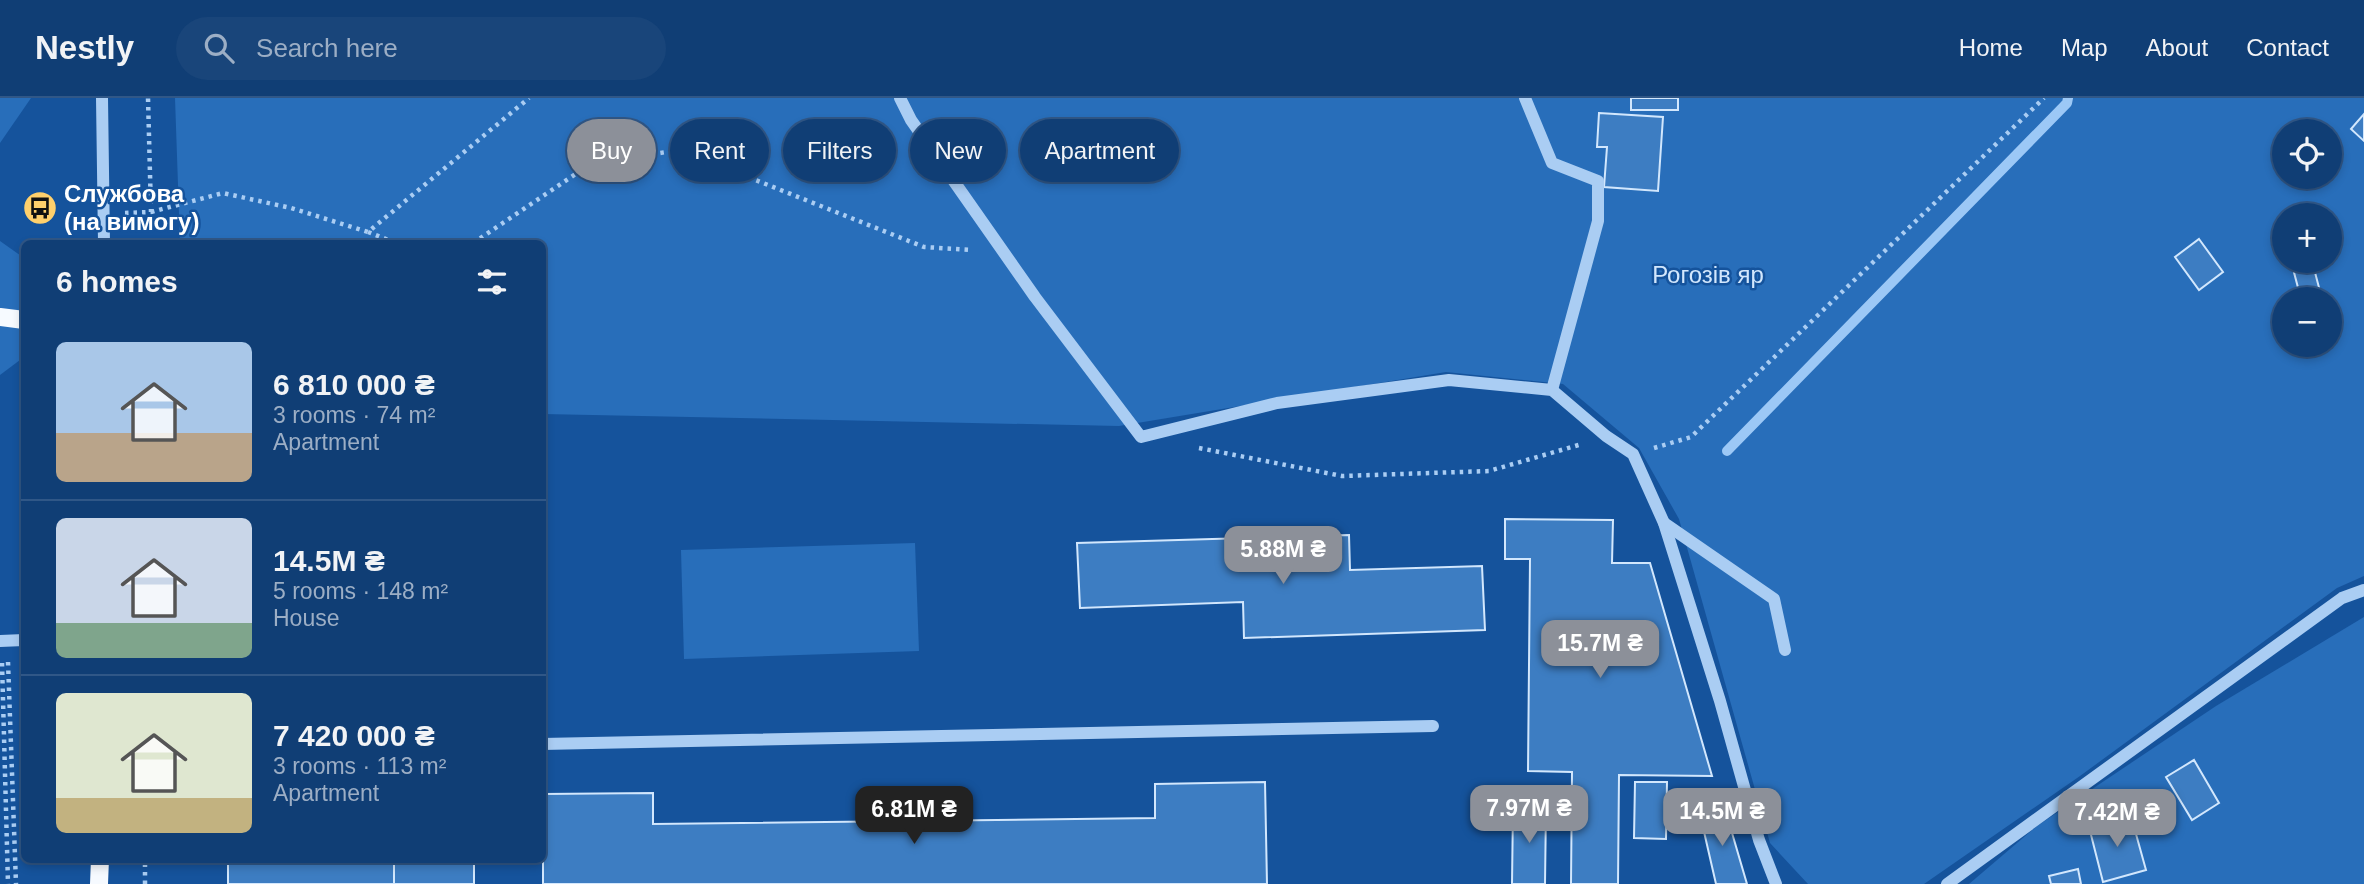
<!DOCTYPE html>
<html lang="en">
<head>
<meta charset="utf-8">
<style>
	:root { --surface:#103e75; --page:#19457a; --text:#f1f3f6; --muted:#9caec5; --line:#305787; --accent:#8c9099 }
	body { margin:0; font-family:Helvetica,sans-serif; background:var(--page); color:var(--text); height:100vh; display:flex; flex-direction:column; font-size:26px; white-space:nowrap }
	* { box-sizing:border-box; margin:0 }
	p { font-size:23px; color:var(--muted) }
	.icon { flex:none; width:38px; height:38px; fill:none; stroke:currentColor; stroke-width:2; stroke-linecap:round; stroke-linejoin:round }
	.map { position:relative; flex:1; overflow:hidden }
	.sheet { position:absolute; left:21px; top:142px; width:525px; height:623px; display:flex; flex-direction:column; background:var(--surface); border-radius:10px; box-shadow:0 4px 10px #0003,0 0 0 2px var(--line) }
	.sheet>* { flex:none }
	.guide { position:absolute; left:567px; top:21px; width:665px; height:63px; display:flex; gap:14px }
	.fabs { position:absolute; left:2272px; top:21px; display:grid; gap:14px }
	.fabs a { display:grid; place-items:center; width:70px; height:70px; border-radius:50%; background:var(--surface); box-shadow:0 4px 10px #0003,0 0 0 2px var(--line); font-size:35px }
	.price { position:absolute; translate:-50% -60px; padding:0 16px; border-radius:14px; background:var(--accent); color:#fff; font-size:23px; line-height:46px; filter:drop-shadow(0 2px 4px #0008) }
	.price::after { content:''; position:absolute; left:50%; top:42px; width:21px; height:16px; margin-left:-10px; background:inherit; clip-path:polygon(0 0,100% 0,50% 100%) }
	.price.on { background:#222; color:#fff }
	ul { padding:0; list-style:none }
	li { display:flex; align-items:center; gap:21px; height:175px; padding:0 35px }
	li+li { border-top:2px solid var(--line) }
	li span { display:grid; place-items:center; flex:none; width:196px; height:140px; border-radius:10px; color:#555 }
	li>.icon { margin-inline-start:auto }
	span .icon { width:84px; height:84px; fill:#fffc; stroke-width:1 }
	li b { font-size:30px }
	h2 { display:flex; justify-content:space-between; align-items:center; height:84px; padding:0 35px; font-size:30px }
	.tag { padding:0 24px; border-radius:32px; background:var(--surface); box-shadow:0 4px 10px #0003,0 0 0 2px var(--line); font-size:24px; line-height:63px }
	.tag.on { background:var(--accent); color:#fff }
	header { display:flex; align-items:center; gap:42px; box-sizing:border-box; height:98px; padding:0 35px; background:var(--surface); border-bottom:2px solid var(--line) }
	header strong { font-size:33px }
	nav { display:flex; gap:38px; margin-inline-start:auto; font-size:24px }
	.search { width:490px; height:63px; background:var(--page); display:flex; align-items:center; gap:18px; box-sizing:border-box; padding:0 24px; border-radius:38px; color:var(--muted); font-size:26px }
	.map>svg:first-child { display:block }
</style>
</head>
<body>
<header>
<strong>Nestly</strong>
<div class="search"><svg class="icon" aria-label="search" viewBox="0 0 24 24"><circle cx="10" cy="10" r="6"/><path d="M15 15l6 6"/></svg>Search here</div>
<nav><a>Home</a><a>Map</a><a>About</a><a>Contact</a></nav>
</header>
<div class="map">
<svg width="2364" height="786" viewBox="0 0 2364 786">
	<rect width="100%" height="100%" fill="#15539c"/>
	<g fill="#286eba" fill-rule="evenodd">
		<path d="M0,0H31L0,45Z"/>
		<path d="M175,0H2364V478L2337,490L2080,678L1924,786H1808L1770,745L1679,421L1639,350L1563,286L1446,274L1119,328L543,316L542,145H180ZM2284,33H2329V79H2284ZM2284,117H2329V163H2284ZM2284,201H2329V247H2284Z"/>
		<path d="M0,143L24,160V259L0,277Z"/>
		<path d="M915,445L919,553L684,561L681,452Z"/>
		<path d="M2364,519V786H1969L2037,728L2216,608Z"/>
	</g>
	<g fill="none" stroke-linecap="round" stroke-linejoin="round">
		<path stroke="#9cc8f6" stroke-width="10" d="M1727,353L2067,5L2068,0"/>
	</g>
	<g fill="#3d7dc2" stroke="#d2e7fd" stroke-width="2">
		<rect x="1631" y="0" width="47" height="12"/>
		<path d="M1599,15L1663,19L1658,93L1604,89L1607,49H1597Z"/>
		<path d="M2364,16V43L2351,31Z"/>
		<path d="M2199,141L2223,174L2199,192L2175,159Z"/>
		<path d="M2291,163H2312L2322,201H2301Z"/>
		<path d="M1505,421L1613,422L1612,465H1650L1712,678L1619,677L1618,786H1571L1572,674L1528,673L1530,461H1505Z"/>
		<path d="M1349,437L1350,472L1482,468L1485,532L1244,540L1243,504L1080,510L1077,445Z"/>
		<path d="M2194,662L2219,705L2192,722L2166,679Z"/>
		<path d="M1265,684L1267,786H543V696L653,695V726L1155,720V686Z"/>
		<path d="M1635,684H1667L1666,741L1634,740Z"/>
		<path d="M1513,708H1546L1545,786H1512Z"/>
		<path d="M1725,711L1747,786H1716L1699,712Z"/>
		<path d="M2131,718L2146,772L2103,784L2089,729Z"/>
		<rect x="228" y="761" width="166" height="25"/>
		<path d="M474,761V786H394V762Z"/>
		<path d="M2078,771L2081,786H2051L2049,778Z"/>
	</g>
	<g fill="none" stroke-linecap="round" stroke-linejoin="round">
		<g stroke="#aacdf3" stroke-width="4.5" stroke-dasharray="3.5 5" stroke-linecap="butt">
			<path d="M151,114L223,95L291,110L368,134L529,0"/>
			<path d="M125,115L151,114L148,0"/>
			<path d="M368,134L396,145"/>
			<path d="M473,145L592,65L680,52L924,149L973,152"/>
			<path d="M1199,350L1342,378L1489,373L1582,346"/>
			<path d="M1654,350L1691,339L2044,0"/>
			<path d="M8,564L16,786"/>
			<path d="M2,565L8,786"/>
			<path d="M145,786V761"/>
		</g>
		<g stroke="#aacdf3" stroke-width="12">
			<path d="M102,0L104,145"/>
			<path d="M900,0L911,22L1035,199L1141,339L1277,305L1449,282L1552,292L1606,338L1633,356L1664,425L1720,603L1759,742L1776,786"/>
			<path d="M1525,0L1552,65L1598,83V123L1552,292"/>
			<path d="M1664,425L1774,501L1785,552"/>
			<path d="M0,543L24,542"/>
			<path d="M542,646L1433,628"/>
			<path d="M1947,786L2342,500L2364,492"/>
		</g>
		<g stroke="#f6faff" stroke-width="18">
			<path d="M0,219L24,222"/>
			<path d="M99,786L100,761"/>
		</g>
	</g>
	<defs>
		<g id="bus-disc" transform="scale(1.75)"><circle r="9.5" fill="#ffd06c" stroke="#15539c"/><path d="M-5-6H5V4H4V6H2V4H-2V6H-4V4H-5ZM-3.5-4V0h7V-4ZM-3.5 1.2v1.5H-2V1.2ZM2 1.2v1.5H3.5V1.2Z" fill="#111"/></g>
	</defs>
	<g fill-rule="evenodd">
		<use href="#bus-disc" x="40" y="110"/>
	</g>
	<g text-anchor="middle" stroke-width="5" stroke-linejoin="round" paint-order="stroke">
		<g font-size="24" font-weight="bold" fill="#fff" stroke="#15539c" text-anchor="start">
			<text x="64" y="104">Службова<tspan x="64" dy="28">(на вимогу)</tspan></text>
		</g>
		<g font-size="24" fill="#d2e7fd" stroke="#15539c">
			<text x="1708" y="185">Рогозів яр</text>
		</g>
	</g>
</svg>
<div class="fabs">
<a><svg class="icon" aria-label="locate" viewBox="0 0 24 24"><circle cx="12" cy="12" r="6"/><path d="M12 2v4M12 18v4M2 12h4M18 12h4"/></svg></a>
<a>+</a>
<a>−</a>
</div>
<b class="price" style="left:1283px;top:488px">5.88M ₴</b>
<b class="price" style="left:1600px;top:582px">15.7M ₴</b>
<b class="price" style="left:1529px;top:747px">7.97M ₴</b>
<b class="price on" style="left:914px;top:748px">6.81M ₴</b>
<b class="price" style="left:1722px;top:750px">14.5M ₴</b>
<b class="price" style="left:2117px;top:751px">7.42M ₴</b>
<div class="guide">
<a class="tag on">Buy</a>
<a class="tag">Rent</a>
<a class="tag">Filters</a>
<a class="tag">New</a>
<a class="tag">Apartment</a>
</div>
<section class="sheet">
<h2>6 homes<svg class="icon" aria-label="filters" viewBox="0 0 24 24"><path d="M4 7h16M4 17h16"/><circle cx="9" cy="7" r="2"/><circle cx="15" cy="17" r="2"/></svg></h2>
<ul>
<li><span style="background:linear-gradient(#a9c7e8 65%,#b9a48a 0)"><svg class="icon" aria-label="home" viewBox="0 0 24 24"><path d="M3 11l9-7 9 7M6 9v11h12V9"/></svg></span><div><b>6 810 000 ₴</b><p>3 rooms · 74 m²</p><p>Apartment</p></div></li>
<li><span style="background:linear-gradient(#c9d6e8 75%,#7fa58c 0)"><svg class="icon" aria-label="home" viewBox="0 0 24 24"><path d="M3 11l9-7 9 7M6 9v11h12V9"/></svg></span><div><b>14.5M ₴</b><p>5 rooms · 148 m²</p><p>House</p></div></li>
<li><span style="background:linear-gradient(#dfe7d0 75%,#c2b280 0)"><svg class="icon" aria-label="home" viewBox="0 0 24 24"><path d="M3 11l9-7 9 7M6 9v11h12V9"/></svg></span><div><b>7 420 000 ₴</b><p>3 rooms · 113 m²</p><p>Apartment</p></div></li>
</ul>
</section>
</div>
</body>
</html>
